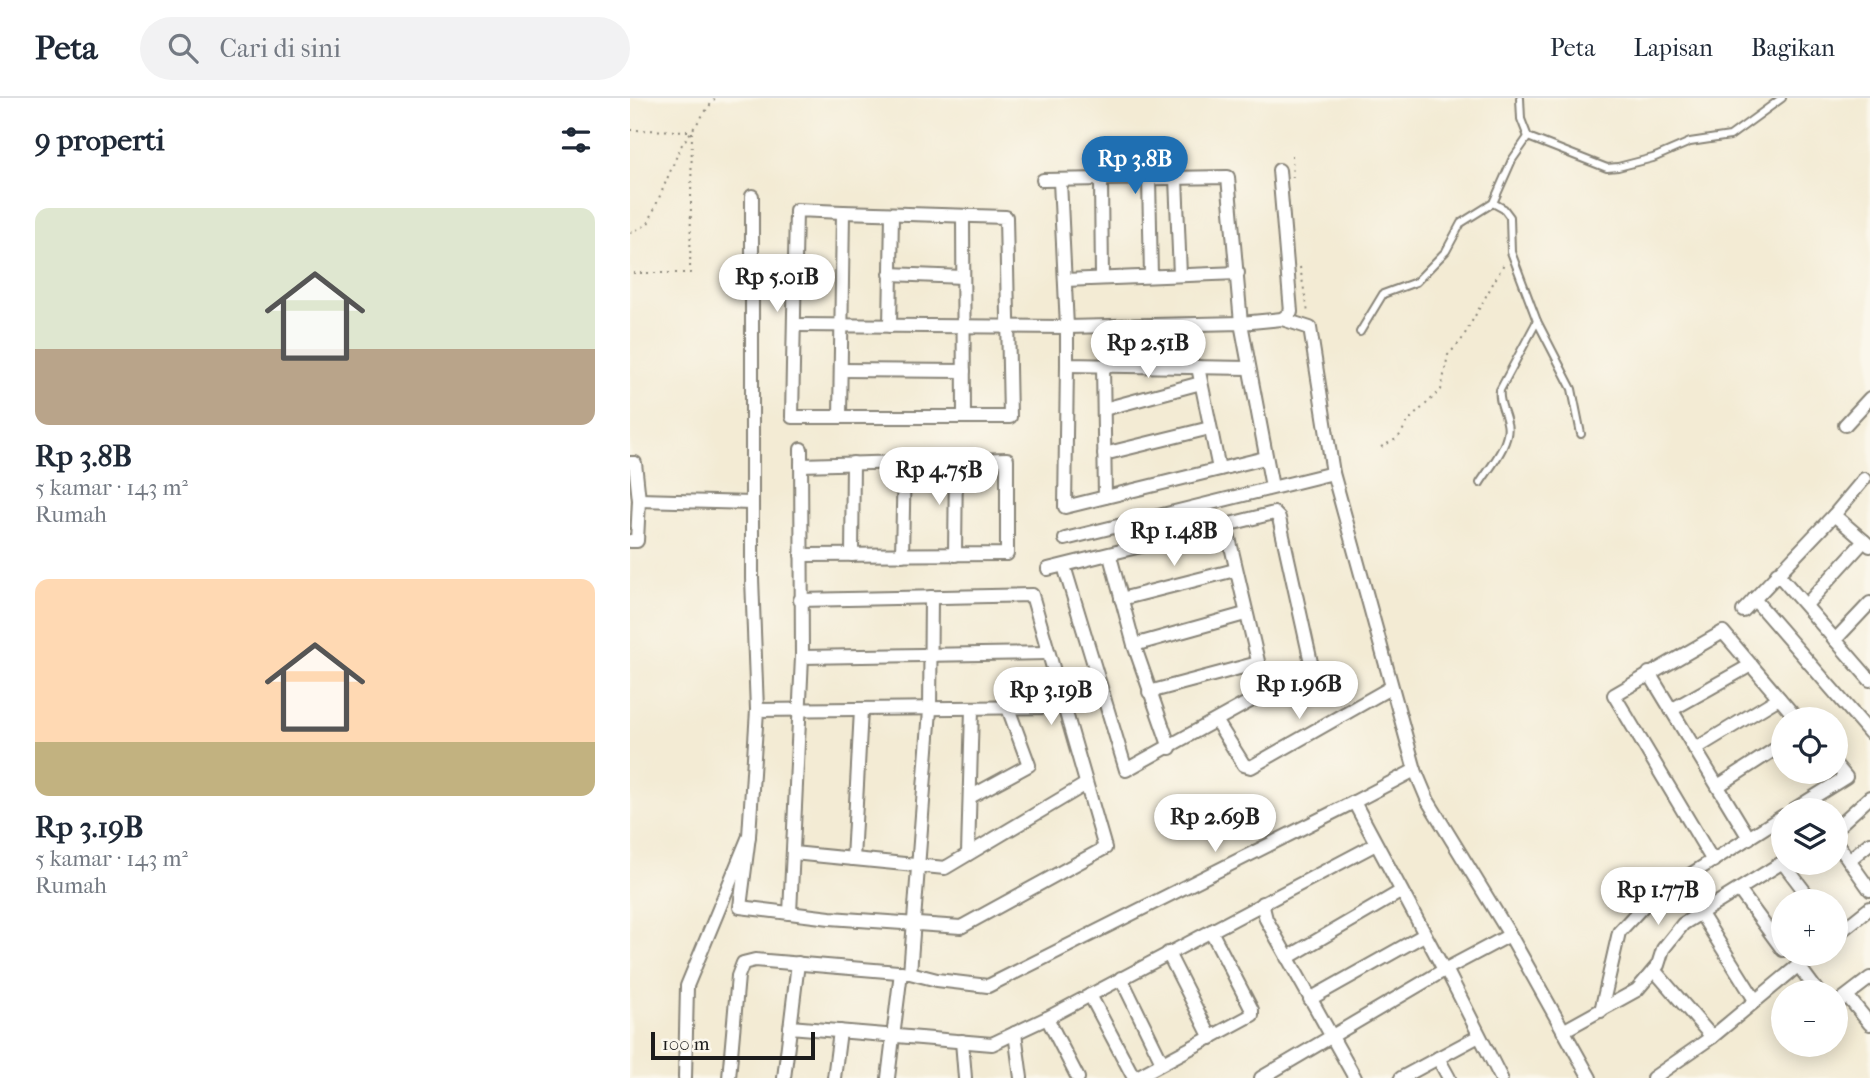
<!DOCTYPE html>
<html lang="id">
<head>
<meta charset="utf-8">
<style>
	:root { --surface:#fff; --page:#f2f2f3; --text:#1f2937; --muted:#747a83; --line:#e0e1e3; --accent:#1f6fb2 }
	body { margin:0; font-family:"IM FELL French Canon",serif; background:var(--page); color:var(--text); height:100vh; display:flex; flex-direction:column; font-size:26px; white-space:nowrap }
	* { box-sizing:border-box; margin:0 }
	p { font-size:23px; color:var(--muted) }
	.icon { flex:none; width:38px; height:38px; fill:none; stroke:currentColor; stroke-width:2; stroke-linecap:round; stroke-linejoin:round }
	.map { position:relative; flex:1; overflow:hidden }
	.panel { display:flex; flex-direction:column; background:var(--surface); width:630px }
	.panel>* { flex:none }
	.buttons { position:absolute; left:1141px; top:609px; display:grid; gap:14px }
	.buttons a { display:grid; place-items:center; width:77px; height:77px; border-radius:50%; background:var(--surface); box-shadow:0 4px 18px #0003; font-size:35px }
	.scale { position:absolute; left:21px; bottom:18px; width:164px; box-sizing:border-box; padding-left:7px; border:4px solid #1c1c1c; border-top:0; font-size:19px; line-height:24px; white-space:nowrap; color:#1c1c1c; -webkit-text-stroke:5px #fbf7ec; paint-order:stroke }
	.price { position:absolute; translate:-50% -60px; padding:0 16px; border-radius:24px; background:#fff; color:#222; font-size:23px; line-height:46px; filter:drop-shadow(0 2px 4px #0008) }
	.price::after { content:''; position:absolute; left:50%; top:42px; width:21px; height:16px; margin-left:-10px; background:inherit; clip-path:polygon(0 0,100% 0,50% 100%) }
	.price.on { background:var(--accent); color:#fff }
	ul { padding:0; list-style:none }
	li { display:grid; align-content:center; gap:14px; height:371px; padding:0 35px }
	li span { display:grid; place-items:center; height:217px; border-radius:14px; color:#555 }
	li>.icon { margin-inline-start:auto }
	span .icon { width:126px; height:126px; fill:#fffc; stroke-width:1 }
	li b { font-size:30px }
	h2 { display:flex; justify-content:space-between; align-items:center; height:84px; padding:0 35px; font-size:30px }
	header { display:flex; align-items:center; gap:42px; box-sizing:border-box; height:98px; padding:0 35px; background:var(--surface); border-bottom:2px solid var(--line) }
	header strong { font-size:33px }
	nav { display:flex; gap:38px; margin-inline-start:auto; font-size:24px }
	.search { width:490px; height:63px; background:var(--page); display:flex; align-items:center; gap:18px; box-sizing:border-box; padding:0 24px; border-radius:38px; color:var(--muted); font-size:26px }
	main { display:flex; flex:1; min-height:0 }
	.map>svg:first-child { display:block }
</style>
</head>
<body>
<header>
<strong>Peta</strong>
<div class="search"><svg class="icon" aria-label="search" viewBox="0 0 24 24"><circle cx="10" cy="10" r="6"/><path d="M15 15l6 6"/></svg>Cari di sini</div>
<nav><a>Peta</a><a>Lapisan</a><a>Bagikan</a></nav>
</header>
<main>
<section class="panel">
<h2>9 properti<svg class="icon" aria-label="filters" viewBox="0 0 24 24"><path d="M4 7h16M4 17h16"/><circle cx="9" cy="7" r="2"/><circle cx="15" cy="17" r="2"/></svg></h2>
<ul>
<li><span style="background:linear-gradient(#dfe7d0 65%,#b9a48a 0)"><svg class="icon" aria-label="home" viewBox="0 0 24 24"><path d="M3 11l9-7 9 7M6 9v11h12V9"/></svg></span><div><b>Rp 3.8B</b><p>5 kamar · 143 m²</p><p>Rumah</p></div></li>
<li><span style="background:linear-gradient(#ffd9b3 75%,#c2b280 0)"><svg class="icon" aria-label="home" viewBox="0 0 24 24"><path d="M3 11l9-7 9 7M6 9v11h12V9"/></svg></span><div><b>Rp 3.19B</b><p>5 kamar · 143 m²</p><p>Rumah</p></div></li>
</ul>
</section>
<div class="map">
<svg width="1240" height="980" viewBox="0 0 1240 980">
	<rect width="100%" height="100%" fill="#fbf7ec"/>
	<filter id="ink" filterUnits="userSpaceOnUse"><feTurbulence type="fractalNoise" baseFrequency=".0143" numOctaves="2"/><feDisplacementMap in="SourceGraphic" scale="14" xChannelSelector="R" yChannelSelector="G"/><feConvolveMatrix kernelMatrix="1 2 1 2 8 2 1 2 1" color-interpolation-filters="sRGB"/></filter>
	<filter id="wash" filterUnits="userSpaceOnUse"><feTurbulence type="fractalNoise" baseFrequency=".00686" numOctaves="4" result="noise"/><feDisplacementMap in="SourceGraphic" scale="28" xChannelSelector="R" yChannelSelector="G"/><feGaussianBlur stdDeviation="1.57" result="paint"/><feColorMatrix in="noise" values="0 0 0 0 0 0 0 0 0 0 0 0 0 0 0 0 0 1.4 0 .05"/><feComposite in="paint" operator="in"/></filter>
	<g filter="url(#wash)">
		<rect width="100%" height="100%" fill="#f3ebd4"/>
	</g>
	<g filter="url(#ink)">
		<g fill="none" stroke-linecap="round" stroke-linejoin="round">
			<g stroke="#888478" stroke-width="10">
				<g id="service">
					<path d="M890,0L891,21L898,39L977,70L988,69L1023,60L1060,44L1100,38L1152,0"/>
					<path d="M863,105L874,111L880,119L881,154L907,223L942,291L951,336"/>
					<path d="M730,234L753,196L786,184L816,153L831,125L863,105L882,62L898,39"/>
					<path d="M850,385C860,369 882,344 877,325C875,313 868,304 870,292L907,223"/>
				</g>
			</g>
			<g stroke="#888478" stroke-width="16">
				<g id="minor">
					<path d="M546,80L550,177"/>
					<path d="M519,81L521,178"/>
					<path d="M413,82L598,79L611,225L652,221L661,214L649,72"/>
					<path d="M471,82L472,180"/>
					<path d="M430,83L437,229L611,225L642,389"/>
					<path d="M122,98V480L127,612"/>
					<path d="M213,114L376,119L380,319H210Z"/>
					<path d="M333,118L334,319"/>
					<path d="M260,176L333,179"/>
					<path d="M435,182L608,175"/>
					<path d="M652,221L680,230L703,375L785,672L798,703L880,837L960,980"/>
					<path d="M164,227L437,229V267L619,270"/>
					<path d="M260,228L262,116"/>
					<path d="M437,267L435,409L635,360"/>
					<path d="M473,268L475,399"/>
					<path d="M568,269L589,371"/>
					<path d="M211,272L334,273"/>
					<path d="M474,311L571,285"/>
					<path d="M210,319H162L166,112L213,114"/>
					<path d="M1215,327L1240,300"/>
					<path d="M474,356L580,330"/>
					<path d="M0,365H5L9,402L7,443H0"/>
					<path d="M1234,381L1204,417L1240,448"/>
					<path d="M9,402L122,405"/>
					<path d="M596,427L635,593"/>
					<path d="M435,441L703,375"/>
					<path d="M171,457L377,456V361L171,367"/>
					<path d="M222,457L223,365"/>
					<path d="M272,457L274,364"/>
					<path d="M325,457L326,362"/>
					<path d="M480,458L504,547L540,650"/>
					<path d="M418,471L644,415L649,420L682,569L496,672L434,468"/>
					<path d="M1147,475L1240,582"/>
					<path d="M491,501L605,472"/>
					<path d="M1124,501L1240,635"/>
					<path d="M1176,507L1234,443"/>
					<path d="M1113,513L1204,417"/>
					<path d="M1205,542L1240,505"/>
					<path d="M504,547L615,516"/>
					<path d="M172,559L418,555"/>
					<path d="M1019,575L1119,740"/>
					<path d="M519,594L628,565"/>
					<path d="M1041,612L1121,567"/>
					<path d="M587,624L614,667L621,669L760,590"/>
					<path d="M1065,651L1149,600"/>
					<path d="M785,672L724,704L812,868L816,871L871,980"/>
					<path d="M1088,688L1153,646"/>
					<path d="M340,699L399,667L378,610"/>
					<path d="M1163,712L1216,679L1206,667"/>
					<path d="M1206,730L1240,699"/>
					<path d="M119,738L110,809L200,820L331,829L475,750L402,497L170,502"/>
					<path d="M1206,744L1240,792"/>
					<path d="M163,755L315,770L456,686"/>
					<path d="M338,756L342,611"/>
					<path d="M223,761L231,612"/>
					<path d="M1219,762L1240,745"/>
					<path d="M1083,763L984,597L1093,534L1167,621"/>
					<path d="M1153,765L1182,803"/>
					<path d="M1109,792L1153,852"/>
					<path d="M632,805L636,821L725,980"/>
					<path d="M160,815L172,559L171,351"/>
					<path d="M1071,816L1125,902"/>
					<path d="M1206,837L1240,810"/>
					<path d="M538,855L581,940"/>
					<path d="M657,860L770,794"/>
					<path d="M1168,867L1188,894"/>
					<path d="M1024,872L1082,939"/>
					<path d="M280,875L300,612L301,499"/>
					<path d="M491,880L532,964"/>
					<path d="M460,897L504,980"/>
					<path d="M1218,899L1240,926"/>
					<path d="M680,901L794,837"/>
					<path d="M1206,906L1240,880"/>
					<path d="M971,913L989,834L1017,804L1153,718"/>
					<path d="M417,920L448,980"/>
					<path d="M160,929L362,946L417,920L746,746"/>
					<path d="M933,933L1007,892L1028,867L1033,851L1053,826L1153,764"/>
					<path d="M385,935L391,980"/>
					<path d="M332,943L335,980"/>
					<path d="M808,960L819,980"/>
					<path d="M55,980L57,888L119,738L127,612L433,609"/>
					<path d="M99,980L108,878L113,865L125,862L280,875L307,882L358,888L724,704"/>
					<path d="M154,980L168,865"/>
					<path d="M204,980L210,933"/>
					<path d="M258,980L271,874"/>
					<path d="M505,980L622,917V912L581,833"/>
					<path d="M631,980L816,871L880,837"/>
					<path d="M771,980L849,938"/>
					<path d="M1023,980L1082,939L1182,856"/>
				</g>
			</g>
			<g stroke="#888478" stroke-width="2" stroke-dasharray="2 5" stroke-linecap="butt">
				<path d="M0,32L62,33L60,175H0"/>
				<path d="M662,57L663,84"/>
				<path d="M0,135L18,126L51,48L85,0"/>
				<path d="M670,169L678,215"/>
				<path d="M751,349L768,340L779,322L811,292L818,257L831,243L875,164"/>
			</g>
			<use href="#service" stroke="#fff" stroke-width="6"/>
			<use href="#minor" stroke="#fff" stroke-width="12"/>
		</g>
	</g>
</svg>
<div class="buttons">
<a><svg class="icon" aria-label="locate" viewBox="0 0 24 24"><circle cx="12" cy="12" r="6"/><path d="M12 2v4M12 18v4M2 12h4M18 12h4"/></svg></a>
<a><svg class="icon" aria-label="layers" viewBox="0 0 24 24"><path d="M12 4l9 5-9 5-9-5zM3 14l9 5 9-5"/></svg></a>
<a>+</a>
<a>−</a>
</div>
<div class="scale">100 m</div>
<b class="price on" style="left:505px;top:98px">Rp 3.8B</b>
<b class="price" style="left:147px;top:216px">Rp 5.01B</b>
<b class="price" style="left:518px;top:282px">Rp 2.51B</b>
<b class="price" style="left:309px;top:409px">Rp 4.75B</b>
<b class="price" style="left:544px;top:470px">Rp 1.48B</b>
<b class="price" style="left:669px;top:623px">Rp 1.96B</b>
<b class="price" style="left:421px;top:629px">Rp 3.19B</b>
<b class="price" style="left:585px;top:756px">Rp 2.69B</b>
<b class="price" style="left:1028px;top:829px">Rp 1.77B</b>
</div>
</main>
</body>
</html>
